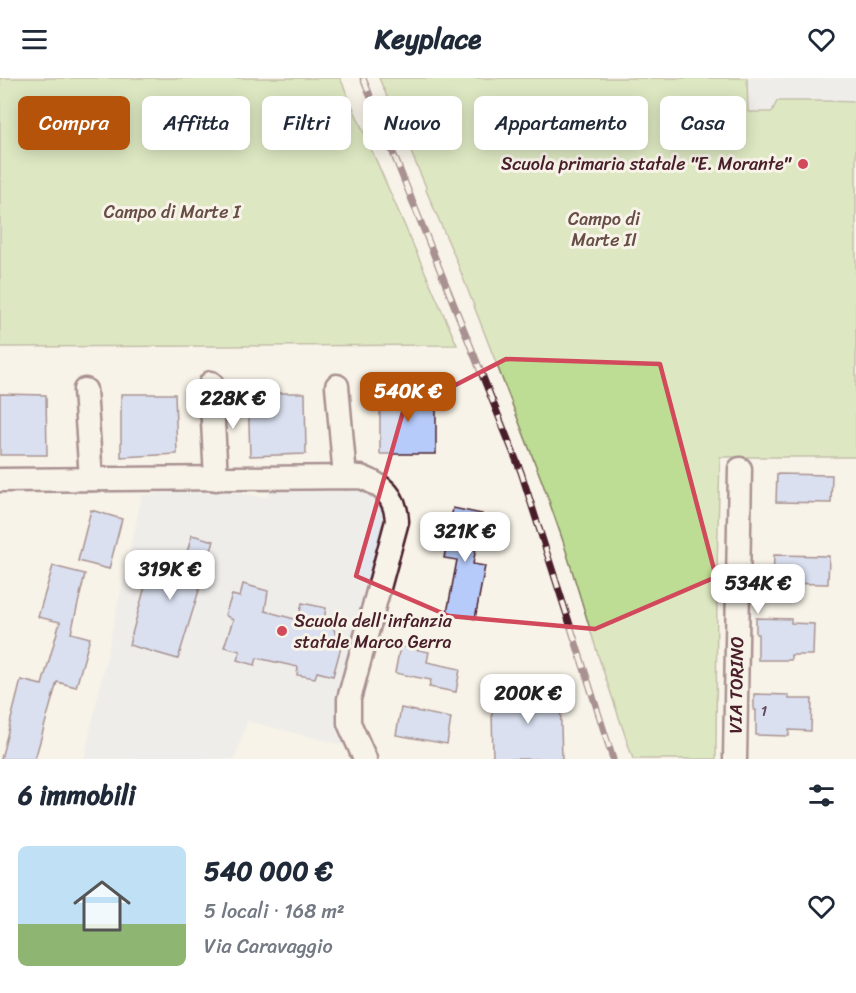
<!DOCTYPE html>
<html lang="it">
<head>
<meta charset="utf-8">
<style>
	:root { --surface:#fff; --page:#f2f2f3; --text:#1f2937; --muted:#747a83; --line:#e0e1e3; --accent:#b45309 }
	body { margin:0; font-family:Sriracha,sans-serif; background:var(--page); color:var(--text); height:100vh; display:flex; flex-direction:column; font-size:22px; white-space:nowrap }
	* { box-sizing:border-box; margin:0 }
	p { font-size:20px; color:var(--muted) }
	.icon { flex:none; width:33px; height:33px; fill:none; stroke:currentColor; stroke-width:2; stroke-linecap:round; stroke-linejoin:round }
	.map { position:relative; height:681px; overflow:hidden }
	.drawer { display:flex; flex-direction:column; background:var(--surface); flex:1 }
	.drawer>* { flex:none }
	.top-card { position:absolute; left:18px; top:18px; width:820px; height:54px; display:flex; gap:12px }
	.price { position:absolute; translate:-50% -51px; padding:0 14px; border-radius:12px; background:#fff; color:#222; font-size:20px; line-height:39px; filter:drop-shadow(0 2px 3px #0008) }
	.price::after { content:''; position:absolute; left:50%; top:36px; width:18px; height:14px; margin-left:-9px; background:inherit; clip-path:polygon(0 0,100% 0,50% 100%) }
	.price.active { background:var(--accent); color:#fff }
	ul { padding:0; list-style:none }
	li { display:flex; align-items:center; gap:18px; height:150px; padding:0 18px }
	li+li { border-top:2px solid var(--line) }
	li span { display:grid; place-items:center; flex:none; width:168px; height:120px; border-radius:9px; color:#555 }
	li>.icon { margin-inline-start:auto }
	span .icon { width:72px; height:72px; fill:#fffc; stroke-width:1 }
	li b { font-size:26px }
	h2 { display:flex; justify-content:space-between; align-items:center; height:72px; padding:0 18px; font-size:26px }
	.chip { padding:0 21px; border-radius:9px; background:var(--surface); box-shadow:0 3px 15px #0003; font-size:21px; line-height:54px }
	.chip.active { background:var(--accent); color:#fff }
	header { display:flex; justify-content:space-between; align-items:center; height:78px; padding:0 18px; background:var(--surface); font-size:27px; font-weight:700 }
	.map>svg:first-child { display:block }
</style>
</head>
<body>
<header><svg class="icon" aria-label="menu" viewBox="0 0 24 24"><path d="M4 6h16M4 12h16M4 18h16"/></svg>Keyplace<svg class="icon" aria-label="heart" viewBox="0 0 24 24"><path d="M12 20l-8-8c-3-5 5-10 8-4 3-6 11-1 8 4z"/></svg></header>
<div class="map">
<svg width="856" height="681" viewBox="0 0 856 681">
	<rect width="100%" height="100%" fill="#f7f3e8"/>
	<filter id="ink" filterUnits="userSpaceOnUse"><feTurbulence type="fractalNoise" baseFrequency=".0167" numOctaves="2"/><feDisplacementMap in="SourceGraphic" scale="12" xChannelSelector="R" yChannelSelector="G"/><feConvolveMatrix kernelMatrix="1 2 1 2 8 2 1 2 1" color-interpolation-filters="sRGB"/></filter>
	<g filter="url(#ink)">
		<g fill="#e4e7ed">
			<path d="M747,0H856V172L754,179Z"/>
			<path d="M272,408H362L376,419L382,428L383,446L382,465L340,633L354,670L247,643L235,681H84L142,417L206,411L267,419Z"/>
		</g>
		<g fill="#bddc94" stroke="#847e60" stroke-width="1.5">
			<path d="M0,0H340L457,267L0,269Z"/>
			<path d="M379,0H747L748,34H772L777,23H822L856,24V379H720L717,488L716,681H633L598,577L563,463L543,406L455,179L426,112V109Z"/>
		</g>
		<g fill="#b6cbfa" stroke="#4a1f2b" stroke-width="1.5">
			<rect x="380" y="314" width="56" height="62"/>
			<path d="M248,315H305L306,376L250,378Z"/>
			<path d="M0,316L46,317L47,377H0Z"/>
			<path d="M121,316H175L177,376L121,379Z"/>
			<path d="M777,396L832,397L831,425L776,424Z"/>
			<path d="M453,430L482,436L473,486L485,488L475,541L447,535L457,482L444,480Z"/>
			<path d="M91,432L122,441L109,491L78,483Z"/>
			<path d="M192,457L214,463L178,581L129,567L153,479L183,488Z"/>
			<path d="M774,477L829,478L828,506L773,505Z"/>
			<path d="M53,488L85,496L71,555L90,560L76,609L57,604L35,681H1L21,602L42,607L60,544L38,539Z"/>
			<path d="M243,506L268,513L265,533L298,542L302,525L326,530L324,541L333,548L336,558L334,567L341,569L333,598L317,594L315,600L297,597L298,589L257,580L255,587L237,582L240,573L224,569L233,542L225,537L232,517L240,519Z"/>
			<path d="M756,540L791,541V545L814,546L813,577H791V582H758V556H756Z"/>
			<path d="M400,568L429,574L427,584L460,591L456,614L429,609L431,602L395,595Z"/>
			<path d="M548,601V617H560L562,681H493L492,631L503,630V618H522V602Z"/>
			<path d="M754,616L789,617V621H812L811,653L789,652V658L756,657V632H754Z"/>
			<path d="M401,630L451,640L447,666L396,657Z"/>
		</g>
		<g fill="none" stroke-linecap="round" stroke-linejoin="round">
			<g stroke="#4a1f2b" stroke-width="27">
				<g id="minor">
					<path d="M211,305L216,401"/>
					<path d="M337,308L345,399"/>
					<path d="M85,312L91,401"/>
					<path d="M0,402L361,399C383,407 396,419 397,443L349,621V645L365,681"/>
					<path id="s1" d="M735,681L740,391"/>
				</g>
			</g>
			<use href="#minor" stroke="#f7f3e8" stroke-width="22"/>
			<g stroke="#4a1f2b" stroke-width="7">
				<path id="rail" d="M363,0L521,394L613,681"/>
			</g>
			<use href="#rail" stroke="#f7f3e8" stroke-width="4.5" stroke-dasharray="14" stroke-linecap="butt"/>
		</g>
	</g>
	<path d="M0 0H856V681H0ZM506,281L660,286L716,499L595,551L449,538L356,498L403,334Z" fill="#f7f3e8" fill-opacity=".55" fill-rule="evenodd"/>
	<path fill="none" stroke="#d1495b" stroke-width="4.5" stroke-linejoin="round" d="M506,281L660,286L716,499L595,551L449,538L356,498L403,334Z"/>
	<g fill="#d1495b" stroke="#f7f3e8" stroke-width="2">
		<circle cx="803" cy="86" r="6"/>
		<circle cx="282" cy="553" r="6"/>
	</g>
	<g text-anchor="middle" stroke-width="6" stroke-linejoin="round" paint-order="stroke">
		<g font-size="15" fill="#654a5f">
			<text x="764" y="638">1</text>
		</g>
		<g font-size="18" fill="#4a1f2b" stroke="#f7f3e8" text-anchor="end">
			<text x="791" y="92">Scuola primaria statale "E. Morante"</text>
			<text x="294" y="549" text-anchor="start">Scuola dell'infanzia<tspan x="294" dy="21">statale Marco Gerra</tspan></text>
		</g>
		<g font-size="18" fill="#674e45" stroke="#f7f3e8">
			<text x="172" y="140">Campo di Marte I</text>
			<text x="604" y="147">Campo di<tspan x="604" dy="21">Marte II</tspan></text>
		</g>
		<g font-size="18" fill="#4a1f2b" stroke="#f7f3e8">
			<text dy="6" stroke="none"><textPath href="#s1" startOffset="74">VIA TORINO</textPath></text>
		</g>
	</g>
</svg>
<b class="price active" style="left:408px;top:345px">540K €</b>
<b class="price" style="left:233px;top:352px">228K €</b>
<b class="price" style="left:465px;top:485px">321K €</b>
<b class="price" style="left:170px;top:523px">319K €</b>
<b class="price" style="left:758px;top:537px">534K €</b>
<b class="price" style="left:528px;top:647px">200K €</b>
<div class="top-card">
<a class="chip active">Compra</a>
<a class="chip">Affitta</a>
<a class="chip">Filtri</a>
<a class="chip">Nuovo</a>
<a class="chip">Appartamento</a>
<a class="chip">Casa</a>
</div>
</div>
<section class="drawer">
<h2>6 immobili<svg class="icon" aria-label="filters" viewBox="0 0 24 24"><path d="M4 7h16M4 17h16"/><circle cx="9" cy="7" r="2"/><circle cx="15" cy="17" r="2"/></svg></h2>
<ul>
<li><span style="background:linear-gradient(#bfe0f5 65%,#8fb573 0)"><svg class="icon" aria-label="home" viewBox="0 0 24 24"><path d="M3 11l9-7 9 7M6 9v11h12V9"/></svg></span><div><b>540 000 €</b><p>5 locali · 168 m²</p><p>Via Caravaggio</p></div><svg class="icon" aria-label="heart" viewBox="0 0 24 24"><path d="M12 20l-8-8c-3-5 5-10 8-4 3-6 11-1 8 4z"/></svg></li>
</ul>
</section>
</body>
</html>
